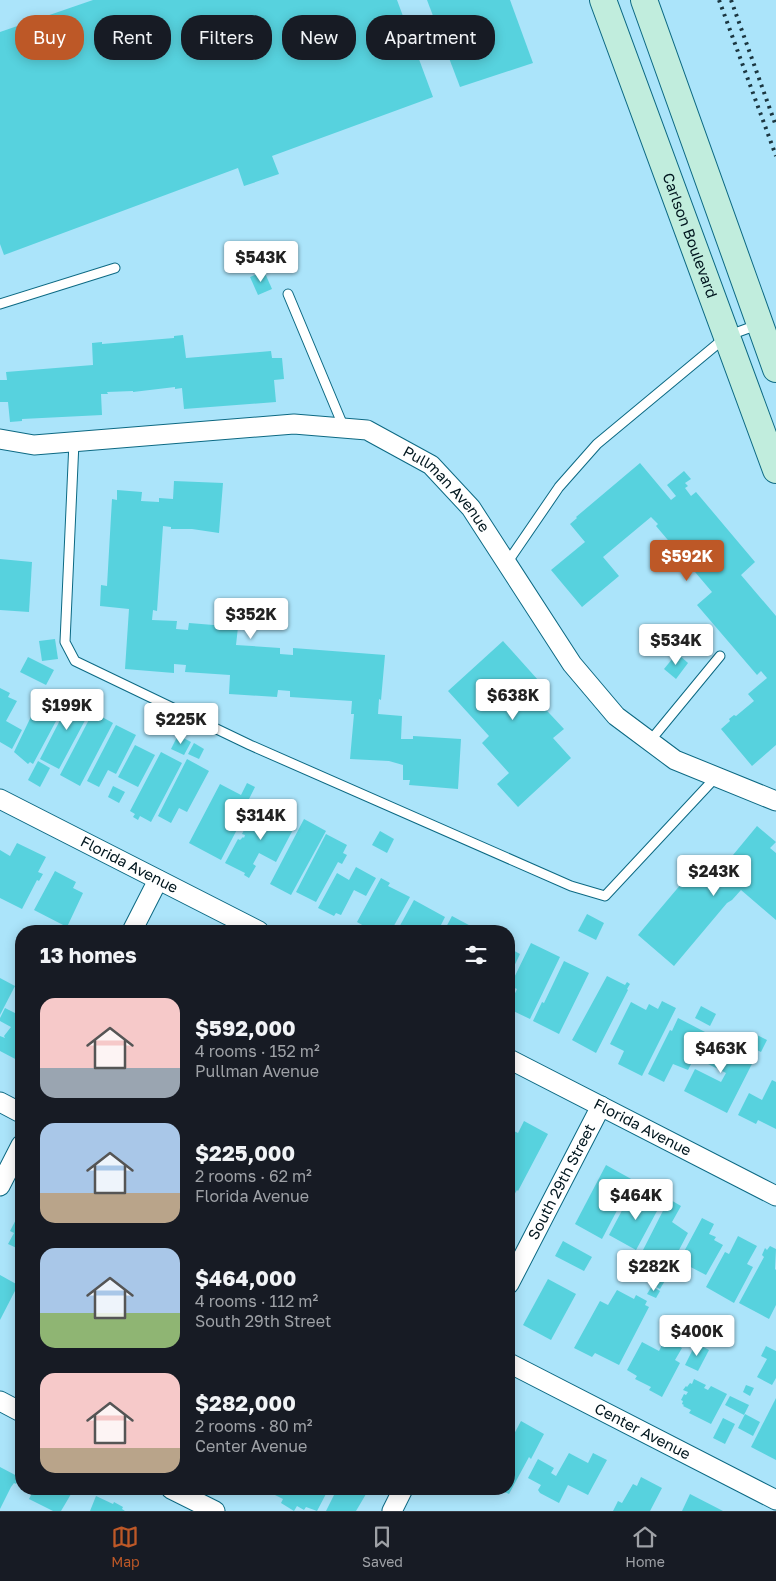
<!DOCTYPE html>
<html lang="en">
<head>
<meta charset="utf-8">
<style>
	:root { --surface:#171b24; --page:#242831; --text:#f1f3f6; --muted:#9ea1a6; --line:#363941; --accent:#bd5827 }
	body { margin:0; font-family:"Golos Text",sans-serif; background:var(--page); color:var(--text); height:100vh; display:flex; flex-direction:column; font-size:19px; white-space:nowrap }
	* { box-sizing:border-box; margin:0 }
	p { font-size:16px; color:var(--muted) }
	.icon { flex:none; width:28px; height:28px; fill:none; stroke:currentColor; stroke-width:2; stroke-linecap:round; stroke-linejoin:round }
	.map { position:relative; flex:1; overflow:hidden }
	.side { position:absolute; left:15px; top:925px; width:500px; height:570px; display:flex; flex-direction:column; background:var(--surface); border-radius:20px; box-shadow:0 2px 12px #0003 }
	.side>* { flex:none }
	.top-card { position:absolute; left:15px; top:15px; width:500px; height:45px; display:flex; gap:10px }
	.price { position:absolute; translate:-50% -42px; padding:0 11px; border-radius:5px; background:#fff; color:#222; font-size:16px; line-height:32px; filter:drop-shadow(0 1px 2px #0008) }
	.price::after { content:''; position:absolute; left:50%; top:30px; width:15px; height:11px; margin-left:-8px; background:inherit; clip-path:polygon(0 0,100% 0,50% 100%) }
	.price.selected { background:var(--accent); color:#fff }
	ul { padding:0; list-style:none }
	li { display:flex; align-items:center; gap:15px; height:125px; padding:0 25px }
	li span { display:grid; place-items:center; flex:none; width:140px; height:100px; border-radius:15px; color:#555 }
	li>.icon { margin-inline-start:auto }
	span .icon { width:60px; height:60px; fill:#fffc; stroke-width:1 }
	li b { font-size:21px }
	h2 { display:flex; justify-content:space-between; align-items:center; height:60px; padding:0 25px; font-size:21px }
	.chip { padding:0 18px; border-radius:20px; background:var(--surface); box-shadow:0 2px 12px #0003; font-size:18px; line-height:45px }
	.chip.selected { background:var(--accent); color:#fff }
	.dock { display:flex; justify-content:space-around; align-items:center; height:70px; border-top:1px solid var(--line); background:var(--surface); font-size:14px; color:var(--muted) }
	.dock a { display:grid; justify-items:center; gap:2px }
	.dock .selected { color:var(--accent) }
	.map>svg:first-child { display:block }
</style>
</head>
<body>
<div class="map">
<svg width="776" height="1511" viewBox="0 0 776 1511">
	<rect width="100%" height="100%" fill="#abe4fa"/>
	<g fill="#57d2de">
		<path d="M93,0H397L433,97L272,156L279,174L244,186L238,168L4,255L0,244V32Z"/>
		<path d="M427,0H510L533,63L460,87Z"/>
		<path d="M264,271L272,289L258,295L250,277Z"/>
		<path d="M183,335L186,358L271,351L272,358H282L284,379L274,380L276,402L184,409L182,388L175,389V387L133,392V391L107,392L108,394H101L102,415L22,419V421L10,422L8,402H0V380H7L6,372L93,365L92,343L102,342V344L174,338V336Z"/>
		<path d="M640,463L671,500L676,496L667,485L684,471L691,479L685,483L688,486L685,488L691,496L696,492L755,562L741,575L776,616V745L752,766L721,729L730,721L729,719L734,715L736,716L754,701L748,694L767,678L761,671L757,675L697,605L712,592L656,526L658,524L651,517L603,557L619,576L582,607L551,570L585,542L570,524L577,518L576,517Z"/>
		<path d="M174,481L223,483L219,533L192,529H171V527L163,526L157,611L153,610L152,620L177,621L176,629L188,630L189,623L238,627L236,645L280,648V654L293,655V648L385,655L381,700L379,699L378,714L402,716L401,739H413V736L461,739L458,789L409,785L410,780H403V765L389,761L350,759L354,714H351L352,701L290,697V691L278,690L277,697L229,694L230,675L185,672L186,665L174,664V673L125,669L129,609L100,606L101,585L107,586L112,499L117,500V490L142,492L141,501L159,502V498L173,499Z"/>
		<path d="M0,559L32,562L29,612L0,610Z"/>
		<path d="M55,639L58,659L42,661L39,641Z"/>
		<path d="M503,641L547,690L536,699L564,729L553,738L571,758L518,807L497,784L509,773L482,743L489,736L448,691Z"/>
		<path d="M677,653L688,663L676,679L664,669Z"/>
		<path d="M28,657L54,670L46,685L20,672Z"/>
		<path d="M0,688L10,693L8,697L17,701L6,721L22,730L12,749L0,742Z"/>
		<path d="M75,691L91,699L86,709L90,711L59,769L40,759Z"/>
		<path d="M41,696L43,697L44,696L63,708L33,764L30,762L28,764L14,752Z"/>
		<path d="M93,712L113,723L80,786L60,775Z"/>
		<path d="M116,725L136,735L116,774L108,770L99,787L87,781Z"/>
		<path d="M178,735L191,742L184,755L171,749Z"/>
		<path d="M194,743L204,749L199,759L188,754Z"/>
		<path d="M135,745L155,755L138,787L118,777Z"/>
		<path d="M161,752L182,763L151,822L140,816L138,820L133,817L135,814L130,811Z"/>
		<path d="M187,759L209,771L187,812L179,808L171,823L158,816Z"/>
		<path d="M38,761L50,768L40,787L28,780Z"/>
		<path d="M247,783L255,787L249,799L252,801L221,860L189,843L220,784L241,795Z"/>
		<path d="M113,786L125,792L119,803L108,797Z"/>
		<path d="M261,806L296,824L276,862L259,853L253,864L256,866L249,878L244,875L245,873L225,863L238,839L240,840L243,837L244,838L245,835L242,834L246,826L249,828Z"/>
		<path d="M304,819L326,831L291,895L270,884Z"/>
		<path d="M757,826L776,842L770,848L776,853V920L741,890L732,900L727,903L674,966L638,935L698,864L714,878Z"/>
		<path d="M380,831L394,839L387,853L372,845Z"/>
		<path d="M326,834L347,845L343,853L347,855L342,864L338,862L316,902L296,892Z"/>
		<path d="M17,843L46,857L38,872L43,874L39,881L37,880L22,909L0,898V850L10,856Z"/>
		<path d="M356,867L376,878L366,896L354,890L341,915L336,913L334,916L318,908L337,873L349,880Z"/>
		<path d="M55,871L76,882L73,888L83,893L67,927L34,910Z"/>
		<path d="M381,878L390,883L388,886L410,897L391,931H368L369,929L357,922Z"/>
		<path d="M414,900L445,917L438,931H397Z"/>
		<path d="M587,914L604,923L596,940L578,931Z"/>
		<path d="M452,916L480,931H444Z"/>
		<path d="M531,943L560,957L530,1019L509,1009V1006L517,989L510,986Z"/>
		<path d="M509,948L520,954L509,977Z"/>
		<path d="M564,961L589,973L559,1034L533,1021L542,1002L544,1003Z"/>
		<path d="M607,976L625,985L627,982L630,984L627,989L628,990L596,1053L572,1040Z"/>
		<path d="M0,978L15,986L0,1015Z"/>
		<path d="M662,1001L676,1008L642,1076L618,1064L624,1051L610,1044L631,1002L646,1010L649,1004L658,1009Z"/>
		<path d="M21,1006V1062L0,1051V1036L5,1038L4,1036L11,1027L0,1021V1018L5,1008L17,1014Z"/>
		<path d="M701,1006L716,1014L710,1026L695,1018Z"/>
		<path d="M678,1018L707,1033L688,1070L673,1064L664,1082L648,1074L670,1030L672,1031Z"/>
		<path d="M753,1033L767,1040L761,1052L747,1045Z"/>
		<path d="M715,1035L756,1056L727,1113L684,1091L695,1069L721,1082L726,1073L702,1061Z"/>
		<path d="M772,1080L776,1082V1129L758,1120L756,1124L738,1115L749,1093L762,1100Z"/>
		<path d="M524,1121L548,1134L518,1191L517,1190L510,1202L509,1201V1136L512,1130L518,1133Z"/>
		<path d="M606,1165L633,1180L602,1239L575,1224Z"/>
		<path d="M650,1191L664,1198L636,1250L609,1235L627,1201L636,1206L638,1203L642,1206Z"/>
		<path d="M669,1199L681,1206L672,1222L688,1233L670,1267L642,1252Z"/>
		<path d="M21,1210V1250L8,1244L14,1233L10,1231Z"/>
		<path d="M702,1218L714,1224L709,1234L716,1237L714,1240L723,1245L706,1275L679,1261Z"/>
		<path d="M738,1236L757,1246L747,1264L753,1267L734,1303L706,1287L725,1252L729,1254Z"/>
		<path d="M563,1241L592,1257L584,1271L555,1256Z"/>
		<path d="M770,1246L776,1249L775,1269L776,1270V1305L769,1319L739,1303L764,1257L762,1255L765,1248L767,1250Z"/>
		<path d="M657,1274L666,1279L660,1289L651,1284Z"/>
		<path d="M0,1275L18,1285L0,1320Z"/>
		<path d="M548,1279L576,1294L551,1340L523,1325Z"/>
		<path d="M652,1286L660,1291L656,1298L647,1294Z"/>
		<path d="M617,1290L634,1299L636,1295L647,1301L645,1305L649,1307L619,1365L595,1353L592,1357L574,1348L600,1301L608,1305Z"/>
		<path d="M665,1339L682,1348L675,1360L680,1363L662,1397L649,1390L651,1387L635,1379L637,1376L627,1370L642,1342L659,1351Z"/>
		<path d="M696,1343L709,1350L698,1371L685,1365Z"/>
		<path d="M766,1346L776,1351V1378L772,1385L757,1377L767,1359L761,1356Z"/>
		<path d="M694,1379L706,1385L704,1388L708,1390L711,1386L727,1394L711,1424L689,1413L691,1410L683,1406L684,1405L682,1404L683,1401L681,1400L684,1394L686,1395L688,1392L683,1390L686,1386L687,1387L690,1383L692,1384Z"/>
		<path d="M746,1385L754,1388L750,1396L743,1392Z"/>
		<path d="M730,1396L749,1405L744,1415L725,1405Z"/>
		<path d="M776,1398V1460L751,1447Z"/>
		<path d="M745,1414L760,1422L753,1436L738,1428Z"/>
		<path d="M723,1418L735,1424L725,1444L713,1438Z"/>
		<path d="M521,1421L544,1434L531,1459L529,1457L509,1494L498,1489H509V1433L513,1436Z"/>
		<path d="M569,1453L588,1463L593,1453L607,1460L588,1495L568,1485L559,1503L540,1493L538,1490L541,1485L528,1478L538,1459L554,1468L551,1473L556,1476Z"/>
		<path d="M0,1467L19,1477L16,1484L14,1483L11,1487L0,1509Z"/>
		<path d="M641,1477L662,1488L650,1511H613L618,1501L622,1503L633,1484L637,1486Z"/>
		<path d="M34,1489H74L61,1511H53L29,1499Z"/>
		<path d="M279,1489H320L327,1492L317,1511L306,1507L304,1510L297,1506L294,1511L281,1503L283,1499L275,1495Z"/>
		<path d="M337,1489H369L356,1511H326Z"/>
		<path d="M690,1494L723,1511H682Z"/>
		<path d="M96,1496L113,1504L114,1502L123,1507L122,1509L125,1511H90Z"/>
	</g>
	<g fill="none" stroke-linecap="round" stroke-linejoin="round">
		<g stroke="#0c6983" stroke-width="11">
			<g id="service">
				<path d="M288,294L344,428"/>
				<path d="M0,304L115,268"/>
				<path d="M74,442L65,642L75,661L250,745L571,886L605,896L716,777"/>
				<path d="M507,563L559,487L597,444L727,336L757,325"/>
				<path d="M650,741L720,656"/>
			</g>
		</g>
		<g stroke="#0c6983" stroke-width="21">
			<g id="minor">
				<path id="s1" d="M0,439L34,445L294,424L367,430L431,465L471,508L572,664L616,716L675,760L776,801"/>
				<path id="s2" d="M0,799L259,931"/>
				<path d="M132,931L158,880"/>
				<path id="s3" d="M509,1059L776,1196"/>
				<path d="M0,1102L21,1113"/>
				<path d="M0,1186L21,1145"/>
				<path id="s4" d="M509,1284L601,1106"/>
				<path id="s5" d="M509,1363L776,1500"/>
				<path d="M0,1401L21,1412"/>
				<path d="M171,1489L215,1511"/>
				<path d="M392,1511L403,1489"/>
			</g>
		</g>
		<g stroke="#0c6983" stroke-width="28">
			<g id="secondary">
				<path id="s6" d="M603,0L776,470"/>
				<path d="M644,0L776,369"/>
			</g>
		</g>
		<use href="#service" stroke="#fff" stroke-width="9"/>
		<use href="#minor" stroke="#fff" stroke-width="19"/>
		<use href="#secondary" stroke="#c1eddd" stroke-width="26"/>
		<g stroke="#1b3640" stroke-width="4" stroke-dasharray="2.5 5" stroke-linecap="butt">
			<path d="M719,0L776,156"/>
			<path d="M731,0L776,126"/>
		</g>
	</g>
	<g text-anchor="middle" stroke-width="4.5" stroke-linejoin="round" paint-order="stroke">
		<g font-size="15" fill="#01161e" stroke="#fbfbfb">
			<text dy="5" stroke="none"><textPath href="#s6" startOffset="251">Carlson Boulevard</textPath></text>
			<text dy="5" stroke="none"><textPath href="#s1" startOffset="469">Pullman Avenue</textPath></text>
			<text dy="5" stroke="none"><textPath href="#s2" startOffset="145">Florida Avenue</textPath></text>
			<text dy="5" stroke="none"><textPath href="#s3" startOffset="150">Florida Avenue</textPath></text>
			<text dy="5" stroke="none"><textPath href="#s4" startOffset="115">South 29th Street</textPath></text>
			<text dy="5" stroke="none"><textPath href="#s5" startOffset="150">Center Avenue</textPath></text>
		</g>
	</g>
</svg>
<b class="price" style="left:261px;top:283px">$543K</b>
<b class="price selected" style="left:687px;top:582px">$592K</b>
<b class="price" style="left:251px;top:640px">$352K</b>
<b class="price" style="left:676px;top:666px">$534K</b>
<b class="price" style="left:513px;top:721px">$638K</b>
<b class="price" style="left:67px;top:731px">$199K</b>
<b class="price" style="left:181px;top:745px">$225K</b>
<b class="price" style="left:261px;top:841px">$314K</b>
<b class="price" style="left:714px;top:897px">$243K</b>
<b class="price" style="left:721px;top:1074px">$463K</b>
<b class="price" style="left:636px;top:1221px">$464K</b>
<b class="price" style="left:654px;top:1292px">$282K</b>
<b class="price" style="left:697px;top:1357px">$400K</b>
<div class="top-card">
<a class="chip selected">Buy</a>
<a class="chip">Rent</a>
<a class="chip">Filters</a>
<a class="chip">New</a>
<a class="chip">Apartment</a>
</div>
<section class="side">
<h2>13 homes<svg class="icon" aria-label="filters" viewBox="0 0 24 24"><path d="M4 7h16M4 17h16"/><circle cx="9" cy="7" r="2"/><circle cx="15" cy="17" r="2"/></svg></h2>
<ul>
<li><span style="background:linear-gradient(#f6c9c9 70%,#9aa5b1 0)"><svg class="icon" aria-label="home" viewBox="0 0 24 24"><path d="M3 11l9-7 9 7M6 9v11h12V9"/></svg></span><div><b>$592,000</b><p>4 rooms · 152 m²</p><p>Pullman Avenue</p></div></li>
<li><span style="background:linear-gradient(#a9c7e8 70%,#b9a48a 0)"><svg class="icon" aria-label="home" viewBox="0 0 24 24"><path d="M3 11l9-7 9 7M6 9v11h12V9"/></svg></span><div><b>$225,000</b><p>2 rooms · 62 m²</p><p>Florida Avenue</p></div></li>
<li><span style="background:linear-gradient(#a9c7e8 65%,#8fb573 0)"><svg class="icon" aria-label="home" viewBox="0 0 24 24"><path d="M3 11l9-7 9 7M6 9v11h12V9"/></svg></span><div><b>$464,000</b><p>4 rooms · 112 m²</p><p>South 29th Street</p></div></li>
<li><span style="background:linear-gradient(#f6c9c9 75%,#b9a48a 0)"><svg class="icon" aria-label="home" viewBox="0 0 24 24"><path d="M3 11l9-7 9 7M6 9v11h12V9"/></svg></span><div><b>$282,000</b><p>2 rooms · 80 m²</p><p>Center Avenue</p></div></li>
</ul>
</section>
</div>
<nav class="dock">
<a class="selected"><svg class="icon" aria-label="map" viewBox="0 0 24 24"><path d="M3 6l6-2 6 2 6-2v14l-6 2-6-2-6 2zM9 4v14M15 6v14"/></svg>Map</a>
<a><svg class="icon" aria-label="saved" viewBox="0 0 24 24"><path d="M7 4h10v16l-5-4-5 4z"/></svg>Saved</a>
<a><svg class="icon" aria-label="home" viewBox="0 0 24 24"><path d="M3 11l9-7 9 7M6 9v11h12V9"/></svg>Home</a>
</nav>
</body>
</html>
